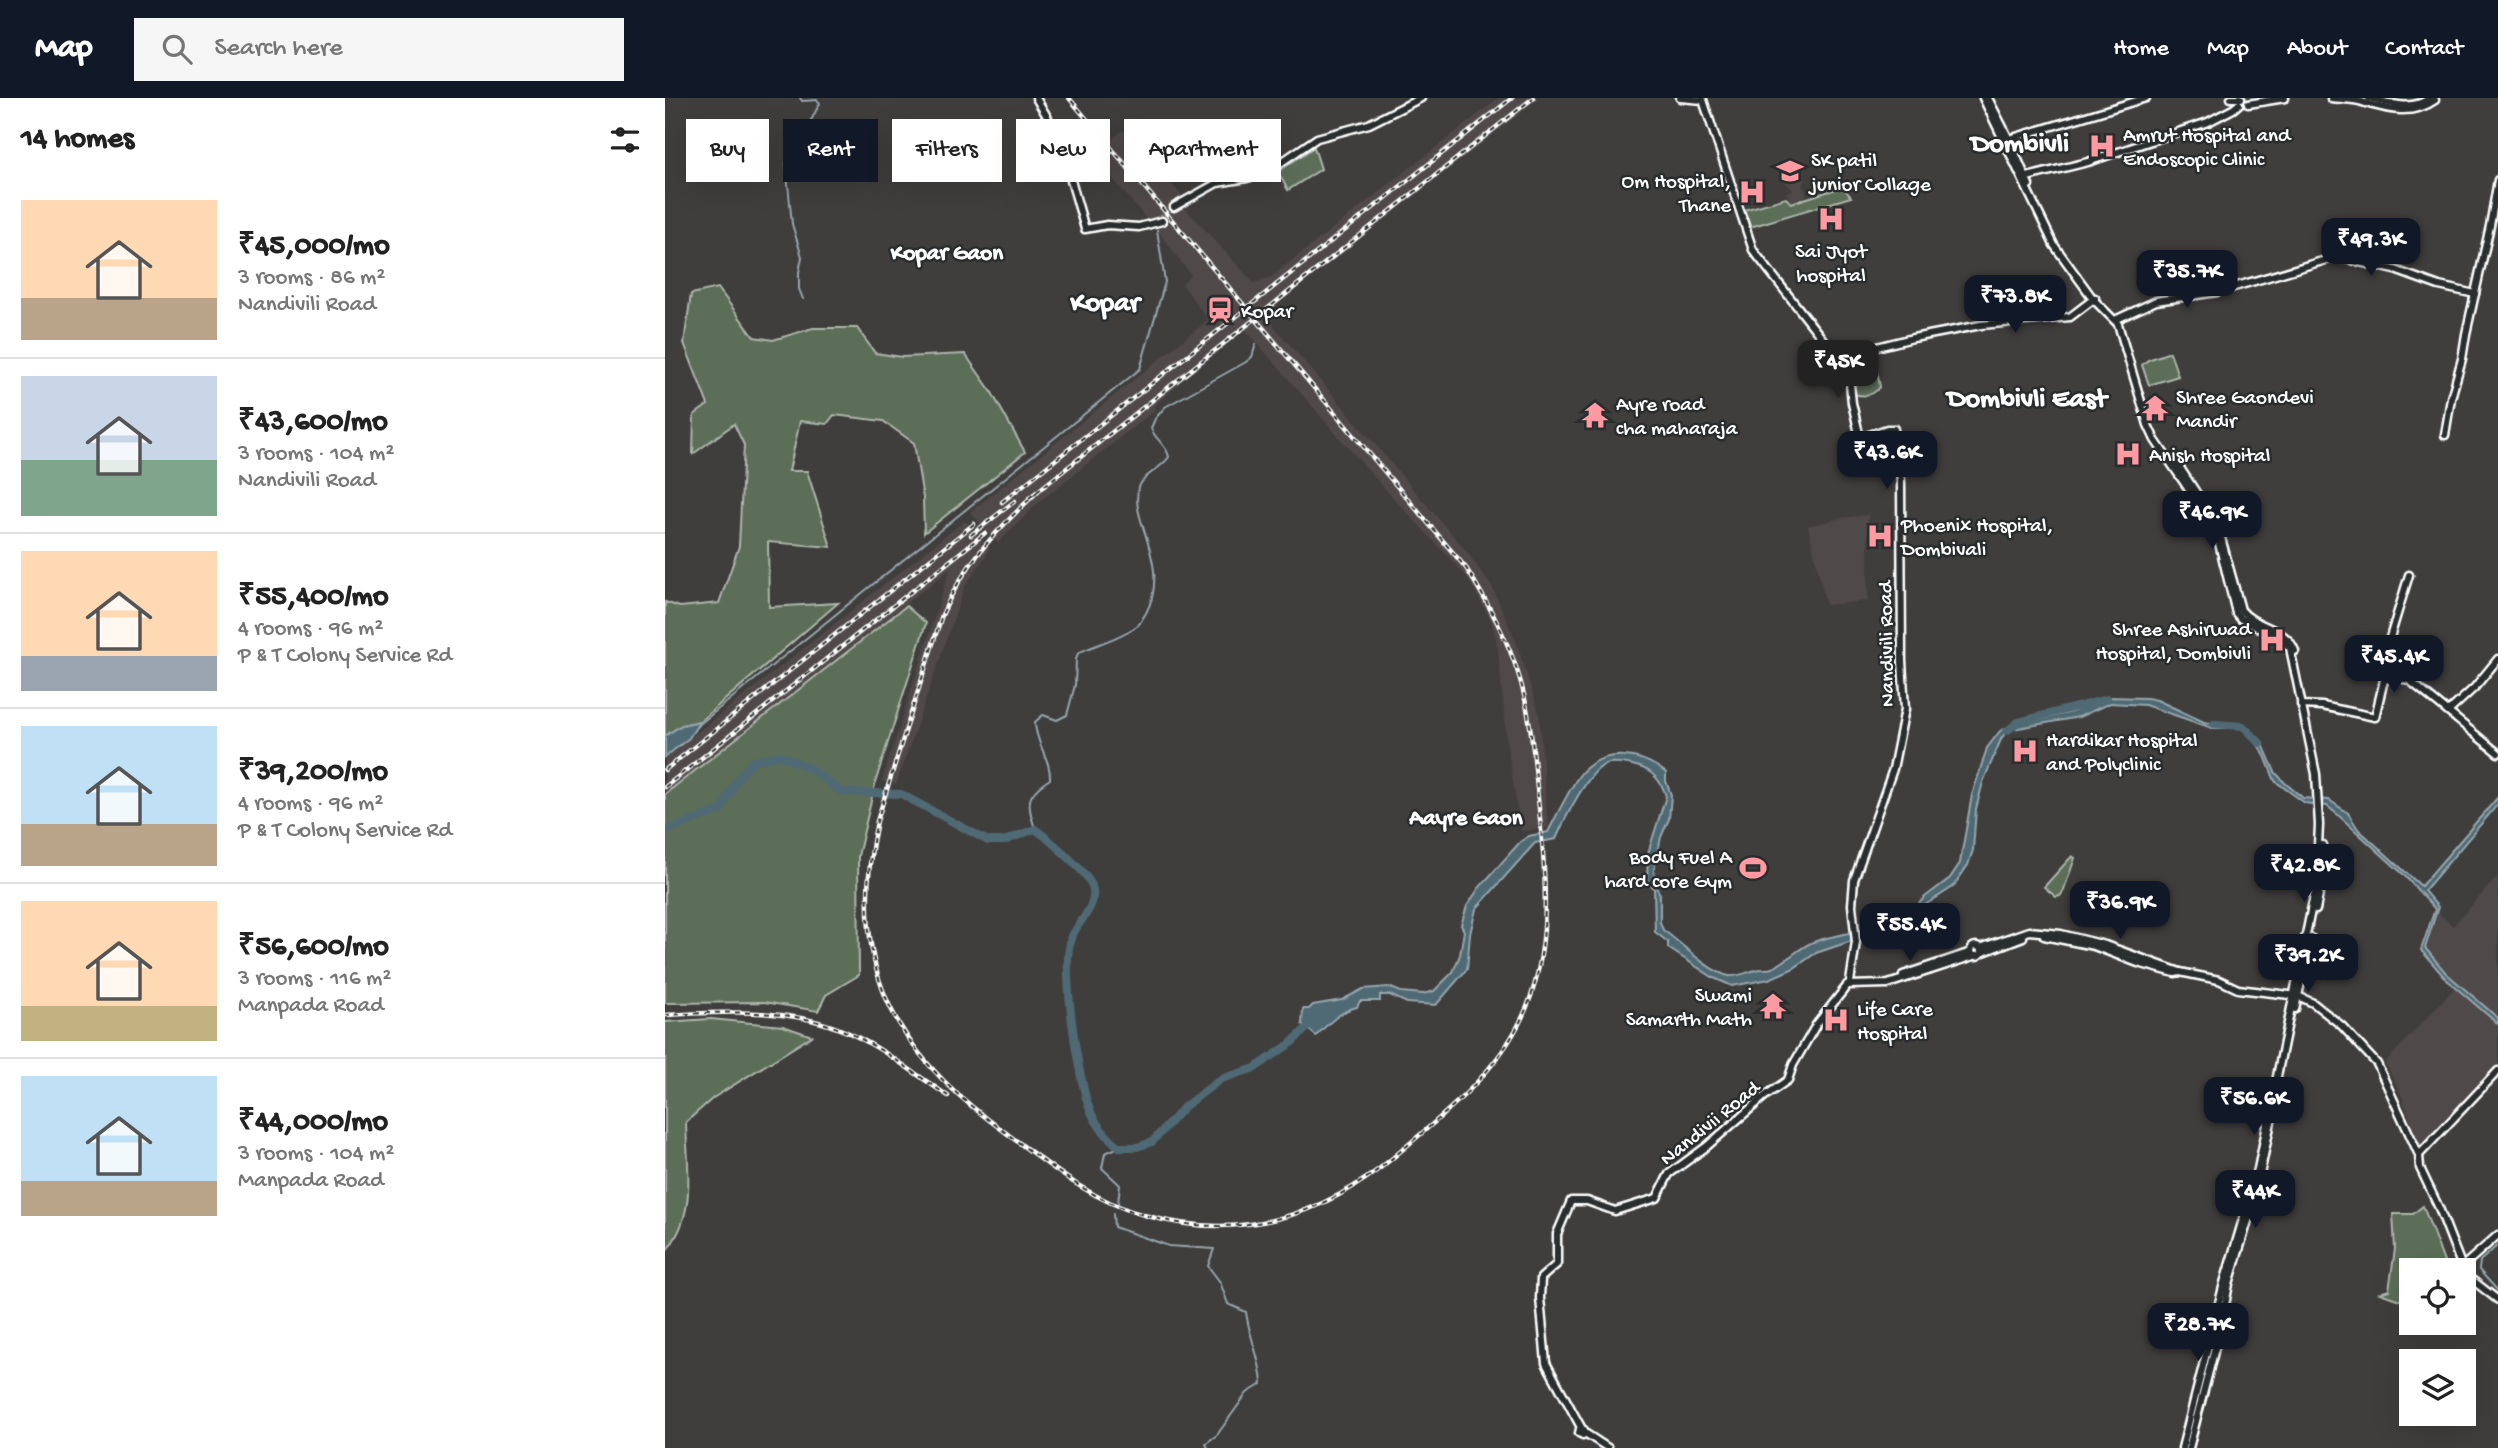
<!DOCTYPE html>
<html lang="en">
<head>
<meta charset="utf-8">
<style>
	:root { --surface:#fff; --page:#f6f6f6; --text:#222; --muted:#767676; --line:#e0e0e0; --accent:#111827 }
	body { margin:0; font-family:"Gochi Hand",sans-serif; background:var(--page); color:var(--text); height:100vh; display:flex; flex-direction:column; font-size:26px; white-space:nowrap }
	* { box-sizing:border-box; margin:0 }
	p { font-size:23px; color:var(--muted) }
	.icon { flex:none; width:38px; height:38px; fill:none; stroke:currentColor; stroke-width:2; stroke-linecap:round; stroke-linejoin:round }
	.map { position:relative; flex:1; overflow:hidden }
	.sheet { display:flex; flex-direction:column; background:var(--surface); width:665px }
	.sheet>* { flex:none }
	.top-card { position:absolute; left:21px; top:21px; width:665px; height:63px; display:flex; gap:14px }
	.fabs { position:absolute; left:1734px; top:1160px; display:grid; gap:14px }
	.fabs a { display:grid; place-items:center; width:77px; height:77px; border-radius:0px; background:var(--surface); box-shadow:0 7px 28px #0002; font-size:35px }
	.price { position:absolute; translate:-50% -60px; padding:0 16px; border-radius:14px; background:var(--accent); color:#fff; font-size:23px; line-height:46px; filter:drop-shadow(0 2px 4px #0008) }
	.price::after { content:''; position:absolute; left:50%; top:42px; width:21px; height:16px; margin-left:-10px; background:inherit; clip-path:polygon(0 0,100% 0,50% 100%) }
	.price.active { background:#222; color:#fff }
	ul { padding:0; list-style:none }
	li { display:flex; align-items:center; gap:21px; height:175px; padding:0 21px }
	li+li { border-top:2px solid var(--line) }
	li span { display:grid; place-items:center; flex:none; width:196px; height:140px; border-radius:0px; color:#555 }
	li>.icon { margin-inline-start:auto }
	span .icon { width:84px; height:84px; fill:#fffc; stroke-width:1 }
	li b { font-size:30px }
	h2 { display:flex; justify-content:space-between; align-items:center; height:84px; padding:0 21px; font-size:30px }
	.pill { padding:0 24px; border-radius:0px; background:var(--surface); box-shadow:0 7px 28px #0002; font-size:24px; line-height:63px }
	.pill.active { background:var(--accent); color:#fff }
	header { display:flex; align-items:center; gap:42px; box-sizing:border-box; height:98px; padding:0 35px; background:var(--accent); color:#fff }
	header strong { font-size:33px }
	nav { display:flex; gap:38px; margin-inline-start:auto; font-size:24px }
	.search { width:490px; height:63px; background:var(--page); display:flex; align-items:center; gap:18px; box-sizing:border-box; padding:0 24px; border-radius:0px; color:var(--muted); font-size:26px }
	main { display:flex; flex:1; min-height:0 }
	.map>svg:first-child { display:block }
</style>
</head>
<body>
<header>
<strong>Map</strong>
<div class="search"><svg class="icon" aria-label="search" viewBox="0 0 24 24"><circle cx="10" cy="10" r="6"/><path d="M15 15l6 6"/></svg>Search here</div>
<nav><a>Home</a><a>Map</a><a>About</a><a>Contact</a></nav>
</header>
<main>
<section class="sheet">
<h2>14 homes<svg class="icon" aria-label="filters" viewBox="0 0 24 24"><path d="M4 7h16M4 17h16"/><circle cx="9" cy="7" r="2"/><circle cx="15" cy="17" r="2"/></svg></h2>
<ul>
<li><span style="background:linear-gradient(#ffd9b3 70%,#b9a48a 0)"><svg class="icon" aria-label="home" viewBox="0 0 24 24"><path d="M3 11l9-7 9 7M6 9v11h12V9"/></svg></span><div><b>₹45,000/mo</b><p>3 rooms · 86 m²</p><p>Nandivili Road</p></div></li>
<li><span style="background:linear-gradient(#c9d6e8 60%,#7fa58c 0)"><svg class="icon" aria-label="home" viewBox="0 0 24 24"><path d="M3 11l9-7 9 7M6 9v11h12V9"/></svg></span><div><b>₹43,600/mo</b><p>3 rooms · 104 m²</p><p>Nandivili Road</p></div></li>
<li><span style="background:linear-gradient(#ffd9b3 75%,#9aa5b1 0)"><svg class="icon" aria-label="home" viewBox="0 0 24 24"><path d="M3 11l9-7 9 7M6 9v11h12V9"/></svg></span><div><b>₹55,400/mo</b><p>4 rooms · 96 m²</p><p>P &amp; T Colony Service Rd</p></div></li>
<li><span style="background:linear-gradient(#bfe0f5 70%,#b9a48a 0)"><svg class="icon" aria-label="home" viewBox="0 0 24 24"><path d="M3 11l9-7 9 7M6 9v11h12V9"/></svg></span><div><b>₹39,200/mo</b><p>4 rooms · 96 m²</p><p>P &amp; T Colony Service Rd</p></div></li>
<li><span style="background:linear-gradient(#ffd9b3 75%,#c2b280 0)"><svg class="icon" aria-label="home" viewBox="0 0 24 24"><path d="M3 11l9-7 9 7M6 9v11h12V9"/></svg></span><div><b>₹56,600/mo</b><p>3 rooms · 116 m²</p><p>Manpada Road</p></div></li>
<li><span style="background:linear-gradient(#bfe0f5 75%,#b9a48a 0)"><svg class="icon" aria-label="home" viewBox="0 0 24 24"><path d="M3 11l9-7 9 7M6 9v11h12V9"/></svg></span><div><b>₹44,000/mo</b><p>3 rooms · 104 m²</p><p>Manpada Road</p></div></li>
</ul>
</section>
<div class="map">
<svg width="1833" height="1350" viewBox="0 0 1833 1350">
	<rect width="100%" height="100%" fill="#403e3d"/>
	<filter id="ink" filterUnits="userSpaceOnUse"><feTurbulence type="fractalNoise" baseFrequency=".0143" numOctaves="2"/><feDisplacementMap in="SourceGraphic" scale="14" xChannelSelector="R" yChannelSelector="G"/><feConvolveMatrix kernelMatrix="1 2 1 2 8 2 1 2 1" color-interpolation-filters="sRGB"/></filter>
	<g filter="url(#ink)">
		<g fill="#4f4948">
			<path d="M834,0H874L606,211L608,227L802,454L827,489L850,541L874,614L883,730L856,733L842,647L833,551L827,524L802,479L708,378L580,231L541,261L488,309L490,312L375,403L333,445L305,414L543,222L517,186L526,177L492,132L495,124L493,120L484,124L428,57L458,32L518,99L510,107L512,110L515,112L519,109L589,185L606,179Z"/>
			<path d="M1122,61L1141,82L1137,87L1141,93V98L1126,104L1121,94L1129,93L1118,82L1122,78L1113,68Z"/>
			<path d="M1203,417V503L1161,507L1143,428L1175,420Z"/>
			<path d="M298,424H302L324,450L321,458L300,488L231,687L217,683L285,471L0,696V660Z"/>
			<path d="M1833,778V970L1755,1052L1736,996L1720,965L1793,886L1759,850L1771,813L1788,828Z"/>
		</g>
		<g fill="#5b6e58" stroke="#adb6ac" stroke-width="2">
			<path d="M649,49L656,71L623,92L613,74Z"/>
			<path d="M1178,89L1186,99L1085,129L1079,112L1121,100L1126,105Z"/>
			<path d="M53,190L89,239L108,242L148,230H192L210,255L237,259L300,256L326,293L360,354L259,435L258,400L249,345L218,323L169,317L162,326L135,323L124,373H142L166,449L103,444L104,509L173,505L35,623L17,627L0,638V504L15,509L54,505L74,448L79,347L69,326L28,356L29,317L43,307L19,245L26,196Z"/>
			<path d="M1505,254L1513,278L1484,287L1477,267L1483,262Z"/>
			<path d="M1211,267L1215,289C1208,298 1199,299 1189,296L1185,274Z"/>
			<path d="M241,508L261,525L211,682L193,758L194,877L161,897L153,913L99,904L0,905V696Z"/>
			<path d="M1407,758L1410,760L1398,794L1395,798L1391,799L1379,789Z"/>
			<path d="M46,921L118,928L147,938L48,1000L21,1024C22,1070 33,1117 0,1154V924Z"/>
			<path d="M1758,1108L1782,1172H1746V1206L1715,1195L1724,1192L1730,1151L1728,1116H1748Z"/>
		</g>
		<g fill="#506a75" stroke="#96a6ac" stroke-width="2">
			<path d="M1443,599L1482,600L1492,602L1539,624L1558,627H1575L1584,630L1596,642L1610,674L1620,685L1638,700L1664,702L1683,715L1693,731L1756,788L1833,699V706L1759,793L1773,809L1760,850L1781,875L1833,920V926L1781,881L1756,852L1770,811L1738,776L1673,717L1662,708L1640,705L1610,683L1600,658L1584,633L1577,630H1547L1480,607L1445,605L1414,619L1348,631L1337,639L1318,684L1311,711L1308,752L1303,767L1288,789L1257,809L1261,813L1234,827L1151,855L1129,870L1104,881L1067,888L1049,880L1003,850V844L990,834L989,791L982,782L983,755L1001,698C996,683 988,672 971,668C964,666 952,664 944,665C924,669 899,723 891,741L870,745L811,811L805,836L802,871L771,907L742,905L725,897H715V903H695L692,909C675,913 663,926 651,938L637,926L638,911H644L648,907L677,902L698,891L724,889L736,894L758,896L769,893L788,874L795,857L799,833L796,827L802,808L814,790L855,744L864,738L883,734C890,721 909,681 918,673C941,650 977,655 1001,675V683L1006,697L1004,721L996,739L989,772L991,789L995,796V824L998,832C1016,844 1043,874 1064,878C1074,879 1082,874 1091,872C1096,870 1102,872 1107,870C1120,865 1133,850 1148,844C1169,836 1214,834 1226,813L1250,810L1260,799L1285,780L1295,765L1307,697L1322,650L1335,633L1346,628L1406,614Z"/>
			<path d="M35,623L24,640L0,659V638L17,627Z"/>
		</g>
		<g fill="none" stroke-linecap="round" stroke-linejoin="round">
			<g stroke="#96a6ac" stroke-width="2">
				<path d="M135,0L137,3L152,2L155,5L143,28L133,29L130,40H127L121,66L127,126L137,159L134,174V191L138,201"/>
				<path d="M31,629L475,271L500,184L492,132"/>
				<path d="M370,731C362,704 360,697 385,681C386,661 370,645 370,624L378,617L392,622L402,617L410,587L411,561L413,555C432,546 455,540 472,528C476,525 478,519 481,515C496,487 488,460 479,432C475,419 469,403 474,389C479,376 496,371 504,359C502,347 490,342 486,330L490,321L500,309L581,264L587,259L591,246"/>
				<path d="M453,1105L455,1087L437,1070L440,1055L454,1049"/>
				<path d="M448,1116L449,1129L504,1148L549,1151L543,1168L555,1184L563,1206L581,1214C584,1239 596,1261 597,1286L582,1295L552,1337L541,1345L543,1350"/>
				<path d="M1833,1147L1815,1163L1814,1172L1833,1193"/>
			</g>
			<g stroke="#506a75" stroke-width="8">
				<path d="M1549,626L1578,628L1595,645"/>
				<path d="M1342,633L1353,624L1442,601"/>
				<path d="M0,733L56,712L72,682L88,663L115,657L144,670L177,694L236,696L323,743H339L370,731C383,740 422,774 427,788C434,809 412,823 406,841C396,870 413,982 425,1012C431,1027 442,1039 454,1049H472L487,1044L520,1008L556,981L590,970L625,946L648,924"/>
			</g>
			<path stroke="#5d5b5a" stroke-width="6" stroke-dasharray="6 3" stroke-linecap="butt" d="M495,120L509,109"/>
			<g stroke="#fff" stroke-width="11">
				<g id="secondary">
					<path d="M371,0L393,37L420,131L442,127L474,129L497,123"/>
					<path d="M1015,0L1038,2"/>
					<path d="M1318,0L1389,147L1429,202L1453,226L1483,327L1490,342L1546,424L1552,437L1571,515L1576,521L1616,541L1625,550L1651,676L1654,727L1651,788L1593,1071L1559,1185L1517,1350"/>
					<path d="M1323,0L1344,41L1364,87"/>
					<path d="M1566,0H1576"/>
					<path d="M1666,0C1675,1 1685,1 1694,3C1720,11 1746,19 1770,2"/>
					<path d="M1704,0C1724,5 1746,14 1765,0"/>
					<path d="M1038,2L1088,152L1170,257L1179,256"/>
					<path d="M1583,6L1620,0"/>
					<path d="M1344,41L1481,0"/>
					<path d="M1358,80L1423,64L1543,24L1568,11L1574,6"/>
					<path d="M509,109L552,85L582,80L602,74L652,40L704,26L756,0"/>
					<path d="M1450,222L1491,203L1552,194L1671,159L1730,172L1774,188L1810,196"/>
					<path d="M1184,256L1248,240L1316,227L1405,219L1430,200"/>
					<path d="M1780,337L1786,300L1797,261L1801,236L1825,128L1833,82"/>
					<path d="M1513,367L1540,408"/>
					<path d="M1553,429L1576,512C1590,530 1622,529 1630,553"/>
					<path d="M1719,582L1730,579L1744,582L1833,655"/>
					<path d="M1636,607L1657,608L1710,619L1719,582L1720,556L1744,477"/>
					<path d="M1783,614L1810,589L1833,561"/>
					<path d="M1651,812L1658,774V747"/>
					<path d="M1379,838L1429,848L1473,865L1510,875L1515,874"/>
					<circle cx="1311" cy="853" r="5"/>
					<path d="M1315,850L1364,833L1396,836L1440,847L1515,874L1554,882L1573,891L1633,898L1648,905L1677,928L1712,966L1754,1057L1755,1070L1774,1110L1797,1169L1802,1178L1833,1202"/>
					<path d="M1316,855L1358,839"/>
					<path d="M1238,877L1306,854"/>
					<path d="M1182,887L1223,886L1309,858"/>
					<path d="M1630,911L1646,840"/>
					<path d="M1754,1057L1833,973"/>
					<path d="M1797,1169L1833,1137"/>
					<path d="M915,1331L919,1332L918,1337L914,1335Z"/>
					<path d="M917,1331L881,1265L875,1200L876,1180L892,1166V1136L906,1103H922L950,1113L992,1100L1004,1076L1041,1049L1100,998L1123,982L1128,967L1151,927L1185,884L1191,844L1187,807L1189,782L1228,671L1240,611L1237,563L1236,383L1230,336L1229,331H1222L1195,340L1187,305L1182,259"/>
					<path d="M920,1335L943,1350"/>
					<path d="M1524,1350L1557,1223L1564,1186L1591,1096L1613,990"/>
				</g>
			</g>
			<use href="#secondary" stroke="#2a2d2e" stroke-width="6"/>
			<g stroke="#fff" stroke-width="4.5">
				<g id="rail">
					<path d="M372,394C331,433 300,464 277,517L212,723C184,854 218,942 324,1022C373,1058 420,1101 479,1117C571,1144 658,1120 730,1058C778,1017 829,978 857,920C891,850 879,764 872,690C868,651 865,612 853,575C841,537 822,503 801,470L404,0"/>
					<path d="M364,400L868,0"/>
					<path d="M337,404L847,0"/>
					<path d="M306,437L350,403"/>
					<path d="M0,672L309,426"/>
					<path d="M0,689L320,435"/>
					<path d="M0,917C61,914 125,909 182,934C218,950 250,976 283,998"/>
				</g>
			</g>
			<use href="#rail" stroke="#2a2d2e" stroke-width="2" stroke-dasharray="5" stroke-linecap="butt"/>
		</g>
	</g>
	<defs>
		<g id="hospital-bare" transform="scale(2.1)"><path d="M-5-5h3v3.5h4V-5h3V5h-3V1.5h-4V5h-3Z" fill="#ff9aa2" stroke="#2a2d2e" stroke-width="2.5" paint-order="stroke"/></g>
		<g id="university-bare" transform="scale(2.1)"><path d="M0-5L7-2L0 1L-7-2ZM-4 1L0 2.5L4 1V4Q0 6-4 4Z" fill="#ff9aa2" stroke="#2a2d2e" stroke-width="2.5" paint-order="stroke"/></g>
		<g id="station-bare" transform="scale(2.1)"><path d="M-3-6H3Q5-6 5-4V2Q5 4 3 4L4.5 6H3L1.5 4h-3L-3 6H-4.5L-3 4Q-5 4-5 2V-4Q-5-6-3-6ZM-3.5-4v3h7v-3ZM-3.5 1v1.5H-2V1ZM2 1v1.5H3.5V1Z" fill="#ff9aa2" stroke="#2a2d2e" stroke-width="2.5" paint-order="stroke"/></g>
		<g id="temple-bare" transform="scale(2.1)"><path d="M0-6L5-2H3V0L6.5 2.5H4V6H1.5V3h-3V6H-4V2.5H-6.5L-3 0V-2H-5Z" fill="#ff9aa2" stroke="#2a2d2e" stroke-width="2.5" paint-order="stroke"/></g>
		<g id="stadium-bare" transform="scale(2.1)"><path d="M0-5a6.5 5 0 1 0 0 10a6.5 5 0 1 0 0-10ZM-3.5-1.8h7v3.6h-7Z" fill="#ff9aa2" stroke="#2a2d2e" stroke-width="2.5" paint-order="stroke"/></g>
	</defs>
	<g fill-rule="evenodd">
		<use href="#hospital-bare" x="1437" y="48"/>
		<use href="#university-bare" x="1125" y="73"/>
		<use href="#hospital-bare" x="1087" y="94"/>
		<use href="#hospital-bare" x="1166" y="121"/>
		<use href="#station-bare" x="555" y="212"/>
		<use href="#temple-bare" x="1490" y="310"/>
		<use href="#temple-bare" x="930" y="317"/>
		<use href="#hospital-bare" x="1463" y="356"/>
		<use href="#hospital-bare" x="1215" y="438"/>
		<use href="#hospital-bare" x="1607" y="542"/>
		<use href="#hospital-bare" x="1360" y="653"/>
		<use href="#stadium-bare" x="1088" y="770"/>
		<use href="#temple-bare" x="1108" y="908"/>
		<use href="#hospital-bare" x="1171" y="922"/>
	</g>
	<g text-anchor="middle" stroke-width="5" stroke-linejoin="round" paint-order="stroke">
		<g font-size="21" fill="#fff" stroke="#2a2d2e" text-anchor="start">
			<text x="1458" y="43">Amrut Hospital and<tspan x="1458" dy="24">Endoscopic Clinic</tspan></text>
			<text x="1146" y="68">SK patil<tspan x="1146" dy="24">junior Collage</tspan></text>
			<text x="1066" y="89" text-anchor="end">Om Hospital,<tspan x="1066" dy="24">Thane</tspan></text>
			<text x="1166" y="159" text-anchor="middle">Sai Jyot<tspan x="1166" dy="24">hospital</tspan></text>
			<text x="576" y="219">Kopar</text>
			<text x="1511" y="305">Shree Gaondevi<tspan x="1511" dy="24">Mandir</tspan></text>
			<text x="951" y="312">Ayre road<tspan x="951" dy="24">cha maharaja</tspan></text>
			<text x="1484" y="363">Anish Hospital</text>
			<text x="1236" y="433">Phoenix Hospital,<tspan x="1236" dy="24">Dombivali</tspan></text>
			<text x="1586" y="537" text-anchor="end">Shree Ashirwad<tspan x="1586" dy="24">Hospital, Dombivli</tspan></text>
			<text x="1381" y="648">Hardikar Hospital<tspan x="1381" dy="24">and Polyclinic</tspan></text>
			<text x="1067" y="765" text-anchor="end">Body Fuel A<tspan x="1067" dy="24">hard core Gym</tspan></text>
			<text x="1087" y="903" text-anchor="end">Swami<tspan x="1087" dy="24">Samarth Math</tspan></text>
			<text x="1192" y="917">Life Care<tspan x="1192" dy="24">Hospital</tspan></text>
		</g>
		<g font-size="21" fill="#fff" stroke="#2a2d2e">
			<text transform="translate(1220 546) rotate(-91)" y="7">Nandivili Road</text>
			<text transform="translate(1044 1024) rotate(-39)" y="7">Nandivii Road</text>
		</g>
		<g font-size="23" font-weight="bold" fill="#fff" stroke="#2a2d2e">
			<text x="282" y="161">Kopar Gaon</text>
			<text x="801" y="726">Aayre Gaon</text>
		</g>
		<g font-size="28" font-weight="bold" fill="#fff" stroke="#2a2d2e">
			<text x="1355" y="53">Dombivli</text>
			<text x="440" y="212">Kopar</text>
			<text x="1362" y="308">Dombivli East</text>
		</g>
	</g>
</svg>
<div class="fabs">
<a><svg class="icon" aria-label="locate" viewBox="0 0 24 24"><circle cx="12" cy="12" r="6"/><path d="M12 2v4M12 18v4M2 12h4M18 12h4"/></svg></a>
<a><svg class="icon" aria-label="layers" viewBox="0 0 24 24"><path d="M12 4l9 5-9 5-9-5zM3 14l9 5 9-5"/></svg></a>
</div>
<b class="price" style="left:1706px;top:180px">₹49.3K</b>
<b class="price" style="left:1522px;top:212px">₹35.7K</b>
<b class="price" style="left:1350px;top:237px">₹73.8K</b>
<b class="price active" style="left:1173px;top:302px">₹45K</b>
<b class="price" style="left:1222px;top:393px">₹43.6K</b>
<b class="price" style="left:1547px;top:453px">₹46.9K</b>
<b class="price" style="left:1729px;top:597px">₹45.4K</b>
<b class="price" style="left:1639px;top:806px">₹42.8K</b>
<b class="price" style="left:1455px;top:843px">₹36.9K</b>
<b class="price" style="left:1245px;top:865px">₹55.4K</b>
<b class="price" style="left:1643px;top:896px">₹39.2K</b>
<b class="price" style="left:1589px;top:1039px">₹56.6K</b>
<b class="price" style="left:1590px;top:1132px">₹44K</b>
<b class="price" style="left:1533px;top:1265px">₹28.7K</b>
<div class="top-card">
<a class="pill">Buy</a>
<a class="pill active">Rent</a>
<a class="pill">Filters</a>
<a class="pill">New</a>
<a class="pill">Apartment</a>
</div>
</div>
</main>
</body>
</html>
